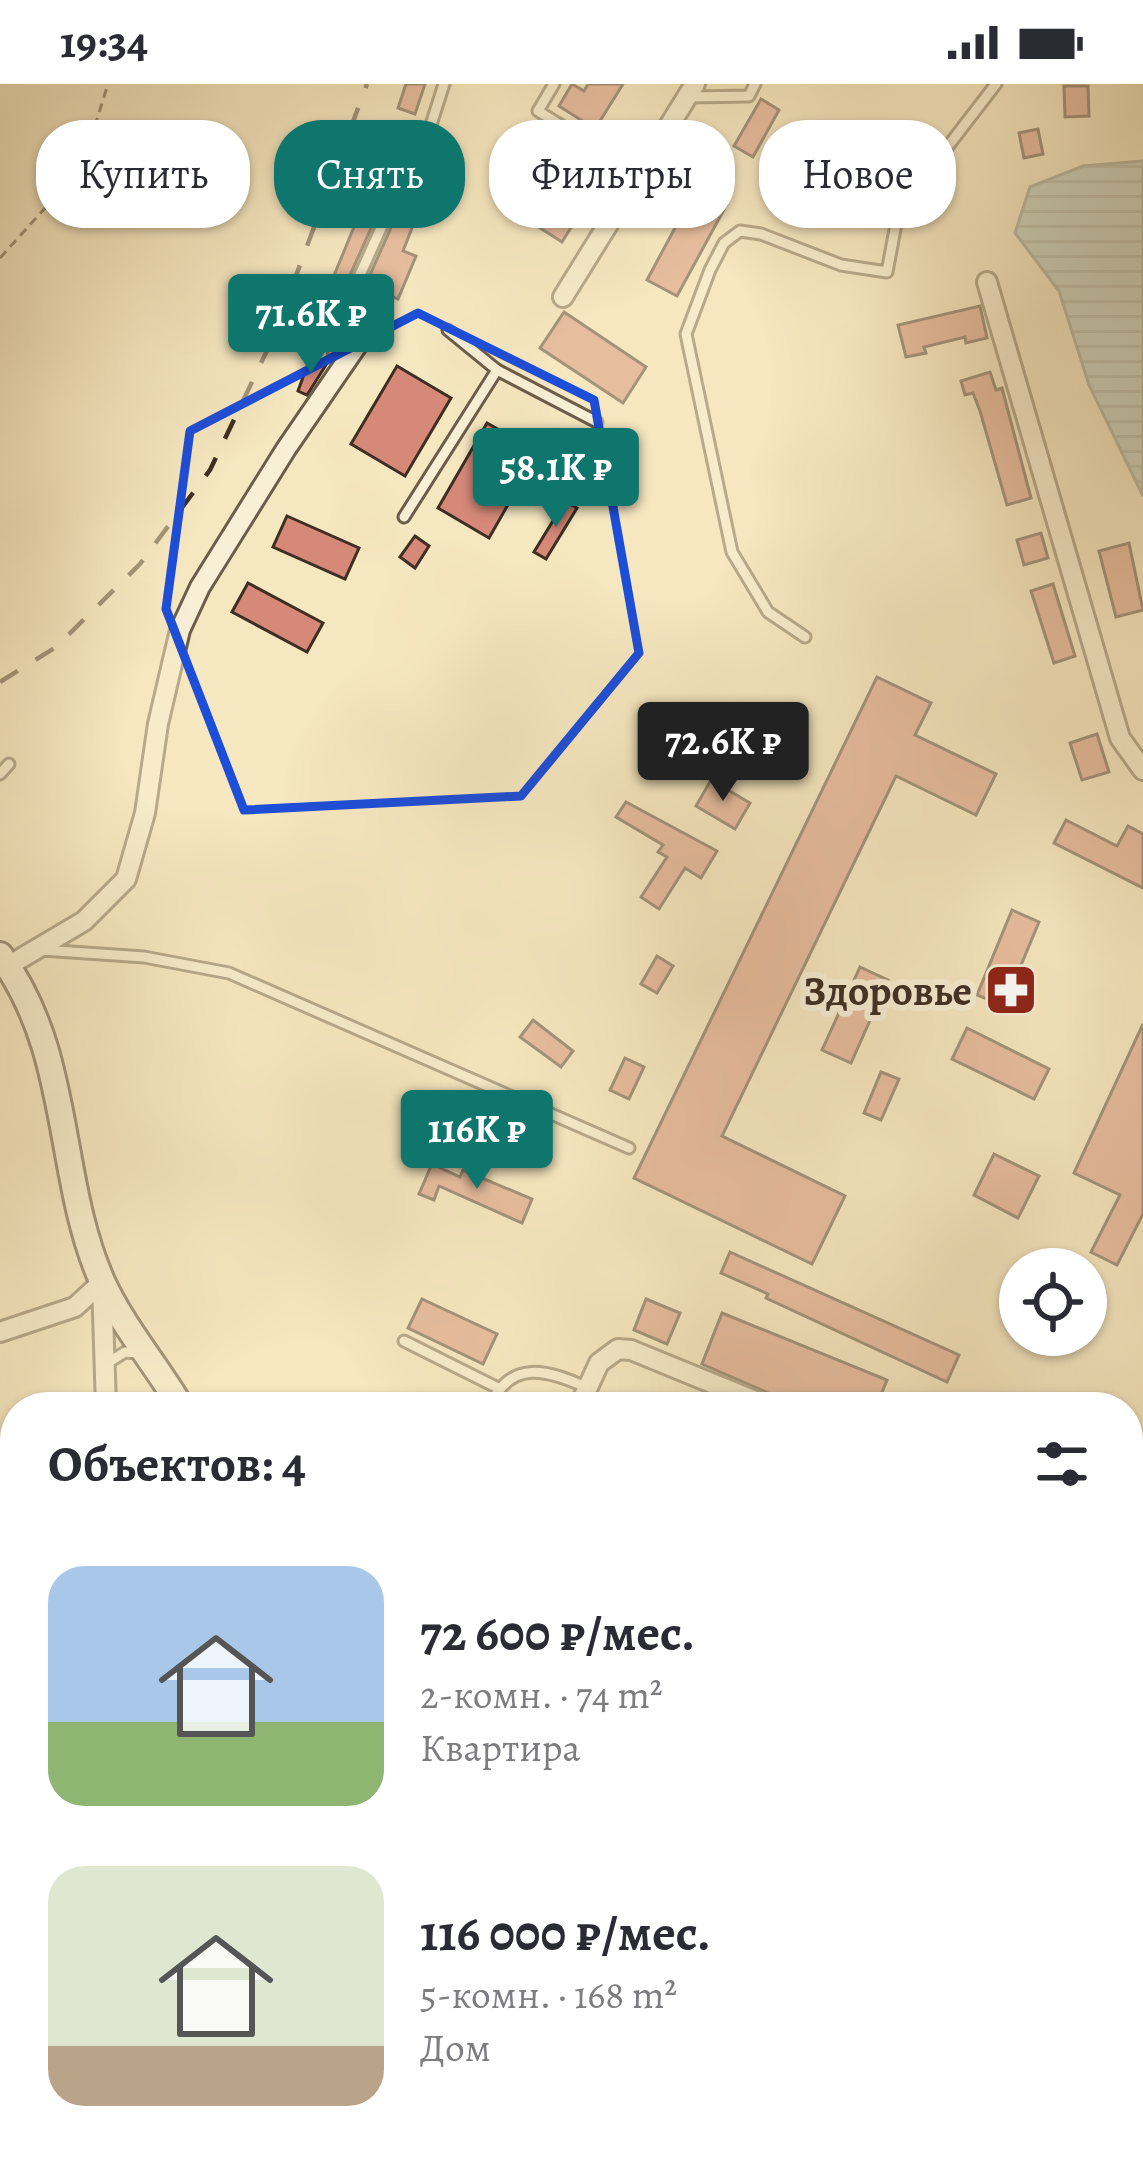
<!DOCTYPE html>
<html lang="ru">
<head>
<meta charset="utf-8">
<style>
	:root { --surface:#fff; --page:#f2f2f3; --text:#2b2b33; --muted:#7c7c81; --accent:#0f766e }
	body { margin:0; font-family:Alegreya,serif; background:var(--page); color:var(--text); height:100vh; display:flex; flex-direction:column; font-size:45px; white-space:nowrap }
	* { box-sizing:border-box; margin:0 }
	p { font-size:39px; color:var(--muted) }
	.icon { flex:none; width:66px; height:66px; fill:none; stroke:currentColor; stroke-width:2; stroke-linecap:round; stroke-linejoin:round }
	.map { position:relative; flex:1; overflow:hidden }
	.panel { position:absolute; left:0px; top:1308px; width:1143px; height:771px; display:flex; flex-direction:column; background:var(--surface); border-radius:48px 48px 0 0; box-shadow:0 3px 9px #0004 }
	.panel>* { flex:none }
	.banner { position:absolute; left:36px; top:36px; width:1071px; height:108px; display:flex; gap:24px }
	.buttons { position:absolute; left:999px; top:1164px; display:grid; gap:24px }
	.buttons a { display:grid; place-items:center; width:108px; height:108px; border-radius:50%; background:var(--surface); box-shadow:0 3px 9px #0004; font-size:60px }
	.price { position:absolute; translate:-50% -102px; padding:0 27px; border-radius:12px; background:var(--accent); color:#fff; font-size:39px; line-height:78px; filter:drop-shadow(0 3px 6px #0008) }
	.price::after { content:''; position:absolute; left:50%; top:72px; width:36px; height:27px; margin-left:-18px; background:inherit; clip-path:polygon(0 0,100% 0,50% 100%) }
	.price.on { background:#222; color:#fff }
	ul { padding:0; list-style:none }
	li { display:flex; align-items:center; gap:36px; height:300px; padding:0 48px }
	li span { display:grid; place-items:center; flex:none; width:336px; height:240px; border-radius:36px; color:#555 }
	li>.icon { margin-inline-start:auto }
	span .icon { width:144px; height:144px; fill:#fffc; stroke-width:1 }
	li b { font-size:51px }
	h2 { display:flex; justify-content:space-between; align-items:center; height:144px; padding:0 48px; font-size:51px }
	.chip { padding:0 42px; border-radius:48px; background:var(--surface); box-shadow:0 3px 9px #0004; font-size:42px; line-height:108px }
	.chip.on { background:var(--accent); color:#fff }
	.status { display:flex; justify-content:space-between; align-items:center; height:84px; padding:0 60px; background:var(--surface); direction:ltr }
	.status svg { height:33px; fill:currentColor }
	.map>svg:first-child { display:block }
</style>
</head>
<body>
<div class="status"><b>19:34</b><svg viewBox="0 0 49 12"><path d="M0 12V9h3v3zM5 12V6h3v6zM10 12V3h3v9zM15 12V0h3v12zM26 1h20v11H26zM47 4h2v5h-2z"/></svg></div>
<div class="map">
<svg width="1143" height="2077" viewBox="0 0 1143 2077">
	<defs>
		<pattern id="water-rules" width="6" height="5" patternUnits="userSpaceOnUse" patternTransform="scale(3)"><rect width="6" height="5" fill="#a0bebc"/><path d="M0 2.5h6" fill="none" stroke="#849b98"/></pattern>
	</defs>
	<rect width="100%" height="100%" fill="#f5e7c0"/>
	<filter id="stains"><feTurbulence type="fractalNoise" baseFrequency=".00167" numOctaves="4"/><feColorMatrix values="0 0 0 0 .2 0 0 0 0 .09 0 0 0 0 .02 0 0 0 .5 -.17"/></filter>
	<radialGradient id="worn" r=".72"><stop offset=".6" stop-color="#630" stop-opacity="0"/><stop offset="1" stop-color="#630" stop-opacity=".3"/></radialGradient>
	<path fill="url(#water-rules)" stroke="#79857f" stroke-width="3" d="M1143,77V412L1089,301L1059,207L1015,149L1030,103L1083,82Z"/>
	<g fill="#d68979" stroke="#3f2f23" stroke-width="3">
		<path d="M406,0H425L415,30L398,24Z"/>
		<path d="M572,0L584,7L588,0H623L595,45L559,22Z"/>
		<path d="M1064,2H1088L1089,32L1065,33Z"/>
		<path d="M761,15L779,26L753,73L734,62Z"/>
		<path d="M1038,45L1043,70L1024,74L1019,49Z"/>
		<path d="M389,58L413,68L408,83L396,89L337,220L343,258L334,271L328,272L319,228Z"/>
		<path d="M577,78L602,94L562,158L537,142Z"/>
		<path d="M410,101L427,106L403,167L416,172L398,215L365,202Z"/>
		<path d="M697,103L727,120L677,212L647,196Z"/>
		<path d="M980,222L987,254L966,259L965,253L924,263L926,269L906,273L898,241Z"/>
		<path d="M564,228L646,283L623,319L540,264Z"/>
		<path d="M310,274L326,281L307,311L298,307Z"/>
		<path d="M397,282L451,314L405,392L351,360Z"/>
		<path d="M990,288L996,306L1002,304L1031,414L1007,421L980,327L973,309L965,311L961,297Z"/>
		<path d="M487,339L538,368L489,454L438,424Z"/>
		<path d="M565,417L577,424L546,475L534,468Z"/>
		<path d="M287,432L359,464L345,495L273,463Z"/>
		<path d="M1041,449L1048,474L1024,481L1017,456Z"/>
		<path d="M415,452L429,462L415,484L400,473Z"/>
		<path d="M1129,459L1143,526L1116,533L1099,467Z"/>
		<path d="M248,499L323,539L307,568L232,528Z"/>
		<path d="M1053,500L1075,572L1054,579L1031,507Z"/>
		<path d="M877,593L931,619L915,651L996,690L976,731L896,692L722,1052L845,1112L812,1180L634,1094Z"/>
		<path d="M1097,650L1109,688L1082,696L1070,659Z"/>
		<path d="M711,696L750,719L735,745L696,722Z"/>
		<path d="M626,718L717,767L701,794L685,784L659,825L641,813L667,773L658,768L663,761L616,733Z"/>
		<path d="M1066,736L1117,762L1128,742L1143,750V804L1054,759Z"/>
		<path d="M1012,826L1039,838L1004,922L977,911Z"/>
		<path d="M657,872L673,882L657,909L641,900Z"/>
		<path d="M860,883L888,896L851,979L822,966Z"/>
		<path d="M533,936L573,967L561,983L520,953Z"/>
		<path d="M1143,940V1130L1117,1181L1091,1168L1120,1111L1074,1089Z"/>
		<path d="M967,944L1049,985L1034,1015L952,975Z"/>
		<path d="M625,974L644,983L629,1015L610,1006Z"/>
		<path d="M881,988L899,995L881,1036L864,1029Z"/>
		<path d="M994,1070L1039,1092L1018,1134L974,1111Z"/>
		<path d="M432,1080L460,1093L463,1086L532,1115L522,1139L439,1102L434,1116L419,1110Z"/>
		<path d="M730,1168L959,1271L947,1298L766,1214L768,1210L721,1189Z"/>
		<path d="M422,1215L497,1250L483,1280L408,1244Z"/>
		<path d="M646,1215L680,1229L667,1260L634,1246Z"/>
		<path d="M722,1229L887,1296L876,1323H800L702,1280Z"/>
		<path d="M14,1512H15V1572L0,1566V1548Z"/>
		<path d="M1141,1617L1143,1710L1130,1747L1128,1654Z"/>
		<path d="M288,2064H410L442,2074V2077H319L287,2067Z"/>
	</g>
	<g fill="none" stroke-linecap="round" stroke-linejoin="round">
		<g stroke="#6c5d4a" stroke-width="15">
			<g id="lane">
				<path d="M554,0L538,27L639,90"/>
				<path d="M690,13L749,12L755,0"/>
				<path d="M358,260L345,224L404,93L415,91L444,0"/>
				<path d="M497,286L597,338"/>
				<path d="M404,433L497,286L448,246"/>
				<path d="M805,553L768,528L732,468L686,250L710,186L724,159L740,147L761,150L841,181L887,188L899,124L908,104L942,70L996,0"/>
				<path d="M0,690L9,680"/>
				<path d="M42,866L144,873L229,889L629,1064"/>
				<path d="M404,1257L498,1304"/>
				<path d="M106,1280L125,1268L138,1269"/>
				<path d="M490,1323C510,1274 548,1286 588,1304"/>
				<path d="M1128,2006L1143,1997"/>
				<path d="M466,2064L510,2077"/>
				<path d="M795,2064L797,2077"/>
				<path d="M1066,2077L1074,2064"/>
			</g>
		</g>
		<g stroke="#6c5d4a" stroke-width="24">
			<g id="street">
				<path d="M987,198L1120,654L1143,686"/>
				<path d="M563,213L695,0"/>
				<path d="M8,882L84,837L126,795L145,729L158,640L180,546L200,503L286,365L358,260"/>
				<path d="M0,1248L75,1223L102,1198L106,1323"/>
				<path d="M579,1323L599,1279L618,1265L631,1266L770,1323"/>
				<path d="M1128,1470L1143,1474"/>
				<path d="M1128,1510L1143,1495"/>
				<path d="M636,2077L641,2064"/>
			</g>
		</g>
		<g stroke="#3f2f23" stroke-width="30">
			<g id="secondary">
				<path d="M0,871C73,970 56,1093 102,1197C122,1241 156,1281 181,1323"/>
				<path d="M1128,1901L1143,1909"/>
			</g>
		</g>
		<path stroke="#3f2f23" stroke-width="3" stroke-dasharray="9 6" stroke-linecap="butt" d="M0,174L82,83L108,0"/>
		<use href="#lane" stroke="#f8efd6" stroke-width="9"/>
		<use href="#street" stroke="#f8efd6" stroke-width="18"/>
		<use href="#secondary" stroke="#f8efd6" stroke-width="24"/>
		<path stroke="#3f2f23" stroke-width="4.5" stroke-dasharray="21 21" stroke-linecap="butt" d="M0,598L56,563L140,480L210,386L273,254L367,0"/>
	</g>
	<path d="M0 0H1143V2077H0ZM418,229L594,316L639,569L521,712L244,726L166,525L190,347Z" fill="#f5e7c0" fill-opacity=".55" fill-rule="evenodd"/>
	<path fill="none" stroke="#1d4ed8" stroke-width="9" stroke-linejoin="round" d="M418,229L594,316L639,569L521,712L244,726L166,525L190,347Z"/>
	<defs>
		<g id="pharmacy-square" transform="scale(2.7)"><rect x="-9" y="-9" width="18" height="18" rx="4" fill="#8f2418" stroke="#f8efd6"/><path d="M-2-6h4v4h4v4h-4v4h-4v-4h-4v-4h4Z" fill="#fff"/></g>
	</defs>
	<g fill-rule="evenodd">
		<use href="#pharmacy-square" x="1011" y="906"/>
	</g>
	<g text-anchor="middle" stroke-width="12" stroke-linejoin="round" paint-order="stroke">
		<g font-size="42" font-weight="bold" fill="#3f2f23" stroke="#f8efd6" text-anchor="end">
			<text x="972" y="921">Здоровье</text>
		</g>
	</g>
	<rect width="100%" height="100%" filter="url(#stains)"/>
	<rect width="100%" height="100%" fill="url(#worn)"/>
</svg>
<div class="buttons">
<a><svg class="icon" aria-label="locate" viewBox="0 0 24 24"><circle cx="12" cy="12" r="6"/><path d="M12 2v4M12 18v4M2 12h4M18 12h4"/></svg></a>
</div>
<b class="price" style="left:311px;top:292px">71.6K ₽</b>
<b class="price" style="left:556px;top:446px">58.1K ₽</b>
<b class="price on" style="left:723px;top:720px">72.6K ₽</b>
<b class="price" style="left:477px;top:1108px">116K ₽</b>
<div class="banner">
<a class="chip">Купить</a>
<a class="chip on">Снять</a>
<a class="chip">Фильтры</a>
<a class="chip">Новое</a>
</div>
<section class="panel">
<h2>Объектов: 4<svg class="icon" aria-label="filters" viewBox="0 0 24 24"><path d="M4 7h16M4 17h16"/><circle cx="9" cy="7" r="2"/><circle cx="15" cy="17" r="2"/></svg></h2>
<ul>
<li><span style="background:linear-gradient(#a9c7e8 65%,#8fb573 0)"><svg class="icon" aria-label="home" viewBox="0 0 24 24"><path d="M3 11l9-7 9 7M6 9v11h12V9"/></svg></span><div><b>72 600 ₽/мес.</b><p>2-комн. · 74 m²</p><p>Квартира</p></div></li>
<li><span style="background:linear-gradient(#dfe7d0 75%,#b9a48a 0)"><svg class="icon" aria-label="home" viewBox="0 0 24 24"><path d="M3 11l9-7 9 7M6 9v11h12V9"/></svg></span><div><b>116 000 ₽/мес.</b><p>5-комн. · 168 m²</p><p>Дом</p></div></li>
</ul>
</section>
</div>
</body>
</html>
